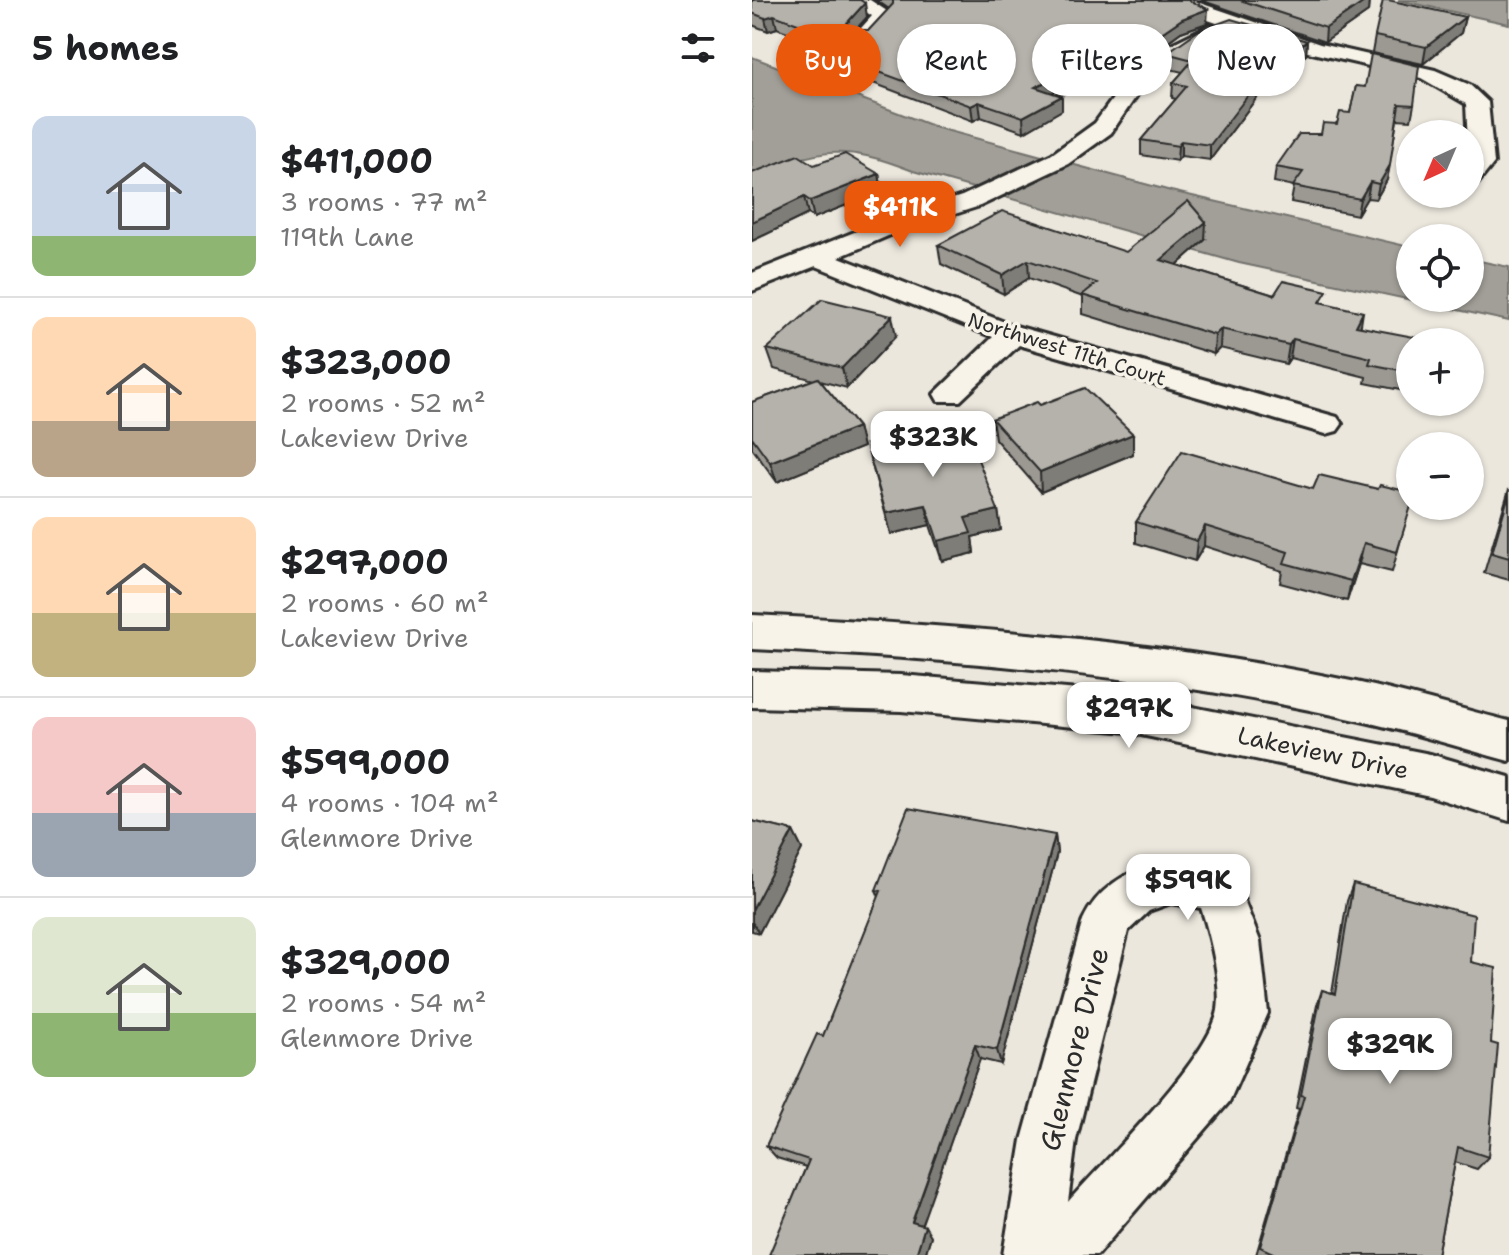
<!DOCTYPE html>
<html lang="en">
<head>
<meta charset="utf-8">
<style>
	:root { --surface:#fff; --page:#f6f6f6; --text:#202124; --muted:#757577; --line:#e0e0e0; --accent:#ea580c }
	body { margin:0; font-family:"Shantell Sans",sans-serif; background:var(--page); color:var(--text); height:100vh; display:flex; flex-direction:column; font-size:30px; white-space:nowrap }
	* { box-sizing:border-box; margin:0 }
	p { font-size:26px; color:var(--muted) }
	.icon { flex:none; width:44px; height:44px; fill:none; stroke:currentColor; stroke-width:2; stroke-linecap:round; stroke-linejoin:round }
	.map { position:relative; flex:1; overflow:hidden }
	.details { display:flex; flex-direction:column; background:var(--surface); width:752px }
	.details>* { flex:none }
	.hud { position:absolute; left:24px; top:24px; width:612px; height:72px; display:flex; gap:16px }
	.needle { width:52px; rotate:224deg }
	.buttons { position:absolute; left:644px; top:120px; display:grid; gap:16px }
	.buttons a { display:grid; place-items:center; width:88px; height:88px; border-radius:50%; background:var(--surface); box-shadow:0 2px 6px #0004; font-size:40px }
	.price { position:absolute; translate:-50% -68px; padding:0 18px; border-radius:16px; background:#fff; color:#222; font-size:26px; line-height:52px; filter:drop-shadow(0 2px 4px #0008) }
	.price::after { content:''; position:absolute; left:50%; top:48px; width:24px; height:18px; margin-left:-12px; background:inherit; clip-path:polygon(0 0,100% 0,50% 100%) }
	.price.current { background:var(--accent); color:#fff }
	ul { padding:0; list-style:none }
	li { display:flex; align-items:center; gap:24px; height:200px; padding:0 32px }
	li+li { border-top:2px solid var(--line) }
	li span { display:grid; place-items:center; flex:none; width:224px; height:160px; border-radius:16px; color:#555 }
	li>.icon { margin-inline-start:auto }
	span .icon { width:96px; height:96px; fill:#fffc; stroke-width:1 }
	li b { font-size:34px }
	h2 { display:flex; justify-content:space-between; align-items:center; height:96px; padding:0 32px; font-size:34px }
	.chip { padding:0 28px; border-radius:36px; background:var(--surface); box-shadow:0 2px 6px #0004; font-size:28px; line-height:72px }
	.chip.current { background:var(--accent); color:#fff }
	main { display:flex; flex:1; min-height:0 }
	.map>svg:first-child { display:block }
</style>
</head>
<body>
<main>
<section class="details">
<h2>5 homes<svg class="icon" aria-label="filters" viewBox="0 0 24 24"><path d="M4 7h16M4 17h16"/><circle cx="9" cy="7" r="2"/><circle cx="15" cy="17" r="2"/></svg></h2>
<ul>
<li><span style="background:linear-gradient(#c9d6e8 75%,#8fb573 0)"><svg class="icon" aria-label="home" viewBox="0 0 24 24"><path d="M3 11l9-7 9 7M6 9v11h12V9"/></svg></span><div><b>$411,000</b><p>3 rooms · 77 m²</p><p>119th Lane</p></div></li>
<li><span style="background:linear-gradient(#ffd9b3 65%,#b9a48a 0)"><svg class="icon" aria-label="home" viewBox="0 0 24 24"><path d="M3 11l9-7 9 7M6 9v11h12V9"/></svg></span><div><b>$323,000</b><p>2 rooms · 52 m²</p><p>Lakeview Drive</p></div></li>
<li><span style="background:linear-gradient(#ffd9b3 60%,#c2b280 0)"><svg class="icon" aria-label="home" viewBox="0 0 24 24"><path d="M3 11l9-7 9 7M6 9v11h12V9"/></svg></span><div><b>$297,000</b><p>2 rooms · 60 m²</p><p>Lakeview Drive</p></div></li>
<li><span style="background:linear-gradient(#f6c9c9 60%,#9aa5b1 0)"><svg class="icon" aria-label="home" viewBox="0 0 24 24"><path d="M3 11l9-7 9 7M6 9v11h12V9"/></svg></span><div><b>$599,000</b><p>4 rooms · 104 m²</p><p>Glenmore Drive</p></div></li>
<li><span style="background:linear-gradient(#dfe7d0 60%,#8fb573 0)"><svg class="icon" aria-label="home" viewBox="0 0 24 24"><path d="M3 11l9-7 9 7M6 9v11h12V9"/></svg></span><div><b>$329,000</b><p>2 rooms · 54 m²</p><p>Glenmore Drive</p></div></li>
</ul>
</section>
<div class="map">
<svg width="757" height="1255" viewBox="0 0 757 1255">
	<rect width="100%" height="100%" fill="#ebe7dd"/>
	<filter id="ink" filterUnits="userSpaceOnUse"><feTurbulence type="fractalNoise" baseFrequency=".0125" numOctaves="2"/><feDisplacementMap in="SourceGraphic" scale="16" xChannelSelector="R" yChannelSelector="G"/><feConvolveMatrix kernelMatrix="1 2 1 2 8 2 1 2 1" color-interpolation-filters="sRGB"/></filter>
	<g filter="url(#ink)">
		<g fill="#a29f98" stroke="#72716c" stroke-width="2">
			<path d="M646,0H757V24Z"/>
			<path d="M0,57L186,128L419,191L658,247V298H718V259L757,267V321L487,263L161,171C90,143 70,149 0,176Z"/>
		</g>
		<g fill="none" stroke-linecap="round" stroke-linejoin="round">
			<g stroke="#2b2b2b" stroke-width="6">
				<g id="minor">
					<path d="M96,0H118L141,15L117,42H103L100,38L120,16Z"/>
					<path d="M415,0H439L568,44L683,70L718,85L736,102L742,163L726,183L718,185L714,104L669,78L534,47L456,20Z"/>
					<path d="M458,25L465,27V35L419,59L394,82L359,133L316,164L228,206L143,233L87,257L260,325L585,417L590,424L585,431L574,434L563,431L267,345L208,401H186L182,394L241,337L64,266L0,291V273L125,223L210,196L300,154L343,123L378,75L405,51Z"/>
					<path d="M405,862H433L483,878L508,941L516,1013L477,1102L345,1255H251L270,1140L331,920C346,888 373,873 405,862ZM419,903L449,908C458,934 470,984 466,1010C457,1060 352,1161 316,1202L324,1140L376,931L397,911Z"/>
				</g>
			</g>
			<g stroke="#2b2b2b" stroke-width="6">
				<g id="tertiary">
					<path d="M0,615C202,625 406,640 604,682C655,693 706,708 757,721V761C706,747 656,731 604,720C406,675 202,659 0,649Z"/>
					<path d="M0,671L149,675L375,694L678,754L757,777V821L678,796L375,732L149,711L0,707Z"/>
				</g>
			</g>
			<use href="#minor" fill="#f7f3e8" fill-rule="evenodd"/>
			<use href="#tertiary" fill="#f7f3e8" fill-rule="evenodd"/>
		</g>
		<g fill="#9c9993" stroke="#2b2b2b" stroke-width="2">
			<path d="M0,0L115,17L103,30H117L137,9L124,0H436L455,23L429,32L389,61L371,56L300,93L310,96V110L272,132L229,117L221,121L84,69L81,55L88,52L25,28L16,31L0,25Z"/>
			<path d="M448,0H617L616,12L573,42Z"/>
			<path d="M713,17L709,33L671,64L620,53L623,36Z"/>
			<path d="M555,41L554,55L510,86L509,92L458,160L429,156L425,161L389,155V140L424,99L420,98L421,83L431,72L413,68L414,53Z"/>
			<path d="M604,86L662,105L659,120L645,119L635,180L624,199L615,198L605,215L539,202L542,186L522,182L524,167L598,113Z"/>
			<path d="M62,165L127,174L130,191L62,218L56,214L0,241Z"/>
			<path d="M453,240L425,265L522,295L573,303L609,327L658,342V392L613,383L614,377L538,358L534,364L468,348L462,354L331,314V297L277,278L252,294L189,264L186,245L374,252Z"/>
			<path d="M144,336L95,388L68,381L106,427L111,447L25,482L0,448V402L62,380L22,369L15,349Z"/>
			<path d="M288,405L381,434V454L289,492L243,439L240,419Z"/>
			<path d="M148,442L246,510L249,530L220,537L222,553L190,561L178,525L139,534L114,444Z"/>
			<path d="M561,489L658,506L640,572L607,564L595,601L528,583L530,571L452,546L443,561L384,543V522Z"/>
			<path d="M757,489V580L732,573Z"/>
			<path d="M0,821L41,831L50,849L7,933L0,931Z"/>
			<path d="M303,835L305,853L249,1064L228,1059L169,1225L179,1236L173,1255H18L54,1167L25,1158L14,1146L71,1036L127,897L124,890Z"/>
			<path d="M601,884L719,962L739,1043L736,1157L725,1169L703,1162L685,1255H504L547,1109L544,1108L565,1005L570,990L580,993L595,901Z"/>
		</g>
		<g fill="#7f7d78" stroke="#2b2b2b" stroke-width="2">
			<path d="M615,0H617L616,12L573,42L574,28Z"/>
			<path d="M113,3L115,17L98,36L95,23Z"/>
			<path d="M456,9L455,23L429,32L389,61V47L430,19Z"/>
			<path d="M22,15L25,28L16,31L13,18Z"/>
			<path d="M713,17L709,33L671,64L674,47Z"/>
			<path d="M555,41L554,55L510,86L509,92L458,160V145L504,77Z"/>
			<path d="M371,43V56L284,101L283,87Z"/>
			<path d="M310,96V110L272,132L271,117Z"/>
			<path d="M227,102L229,117L221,121L219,106Z"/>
			<path d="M429,141V156L425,161L426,146Z"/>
			<path d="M638,165L635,180L624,199L627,184Z"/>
			<path d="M127,174L130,191L62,218L58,201Z"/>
			<path d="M618,182L615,198L605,215L608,199Z"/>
			<path d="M52,197L56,214L0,241V222Z"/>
			<path d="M454,222L453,240L409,279V260Z"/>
			<path d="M276,260L277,278L252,294L250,275Z"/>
			<path d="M611,312L608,331L604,326Z"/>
			<path d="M140,316L144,336L95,388L90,368Z"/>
			<path d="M469,329L468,348L462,354L463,335Z"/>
			<path d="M541,339L538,358L534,364L537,345Z"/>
			<path d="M106,427L111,447L25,482L18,462Z"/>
			<path d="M381,434V454L289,492L288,472Z"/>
			<path d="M174,505L178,525L139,534L134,513Z"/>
			<path d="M246,510L249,530L220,537L222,553L190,561L186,541L213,518Z"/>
			<path d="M453,526L452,546L443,561L445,541Z"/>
			<path d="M612,543L607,564L595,601L599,581Z"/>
			<path d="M41,831L50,849L7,933L0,922V910Z"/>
			<path d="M303,835L305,853L249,1064L245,1050Z"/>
			<path d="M223,1045L228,1059L167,1232L160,1222Z"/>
			<path d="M173,1226L179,1236L173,1255H164Z"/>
		</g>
		<g fill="#b5b2ab" stroke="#2b2b2b" stroke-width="2">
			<path d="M0,0H108L113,3L95,23L98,30H117L141,4V0H436L456,9L430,19L389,47L371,43L283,87L310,96L271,117L227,102L219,106L81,55L105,46L22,15L13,18L0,13Z"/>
			<path d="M488,0H615L574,28Z"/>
			<path d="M631,0H636L713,17L674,47L623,36Z"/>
			<path d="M479,19L555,41L504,77H510L458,145L429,141L426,146L389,140L435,86L421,83L441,60L414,53L446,31Z"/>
			<path d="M619,54L667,66L662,105L647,104L638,165L627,184L618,182L608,199L541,186L551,172L524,167L547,134H569L571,123L585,124L588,112L598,113L604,86L613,87Z"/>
			<path d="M93,154L127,174L58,201L52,197L0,222V173L46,155L62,165Z"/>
			<path d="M436,201L454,222L409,260L522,295L531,281L575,291L568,302L611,312L604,326L688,342H658V372L617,364L619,358L541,339L537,345L469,329L463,335L330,295L345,283L276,260L250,275L186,245L250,211L374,252Z"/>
			<path d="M70,299L140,316L90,368L15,349Z"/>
			<path d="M66,378L106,427L18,462L0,437V402Z"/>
			<path d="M333,388L381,434L288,472L240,419L285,402L288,405Z"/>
			<path d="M213,427L246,510L213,518L219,533L186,541L174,505L134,513L114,444L147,437L148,442Z"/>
			<path d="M430,451L561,489L567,475L626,489L628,485L658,492L659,506L645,552L612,543L599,581L532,563L536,552L453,526L445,541L384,522Z"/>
			<path d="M757,494V558L740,553Z"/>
			<path d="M156,808L303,835L245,1050L223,1045L160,1222L173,1226L164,1255H17L57,1160L14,1146L65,1034L71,1036L129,891L124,890Z"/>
			<path d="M0,821L41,831L0,910Z"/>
			<path d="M601,884L722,915L719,962L744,968L739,1043L746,1045L736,1157L706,1147L685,1255H525L508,1247L552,1096L549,1095L570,990L583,994Z"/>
		</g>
	</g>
	<g text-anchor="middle" stroke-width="7" stroke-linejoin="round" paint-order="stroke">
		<g font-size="20" fill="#2b2b2b" stroke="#f7f3e8">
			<text transform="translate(315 349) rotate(17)" y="7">Northwest 11th Court</text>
		</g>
		<g font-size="24" fill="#2b2b2b" stroke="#f7f3e8">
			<text transform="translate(571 753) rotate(12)" y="8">Lakeview Drive</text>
		</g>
		<g font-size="28" fill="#2b2b2b" stroke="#f7f3e8">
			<text transform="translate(322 1049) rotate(-76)" y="10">Glenmore Drive</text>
		</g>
	</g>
</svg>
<div class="buttons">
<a><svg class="needle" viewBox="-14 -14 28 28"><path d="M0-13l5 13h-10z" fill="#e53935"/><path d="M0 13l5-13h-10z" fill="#757577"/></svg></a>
<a><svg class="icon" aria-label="locate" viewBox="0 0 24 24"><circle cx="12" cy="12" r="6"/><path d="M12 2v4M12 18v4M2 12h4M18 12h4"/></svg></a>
<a>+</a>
<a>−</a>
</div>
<b class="price current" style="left:148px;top:249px">$411K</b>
<b class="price" style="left:181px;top:479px">$323K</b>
<b class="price" style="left:377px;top:750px">$297K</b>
<b class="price" style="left:436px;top:922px">$599K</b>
<b class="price" style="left:638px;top:1086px">$329K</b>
<div class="hud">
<a class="chip current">Buy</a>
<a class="chip">Rent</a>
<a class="chip">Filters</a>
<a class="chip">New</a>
</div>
</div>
</main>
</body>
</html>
